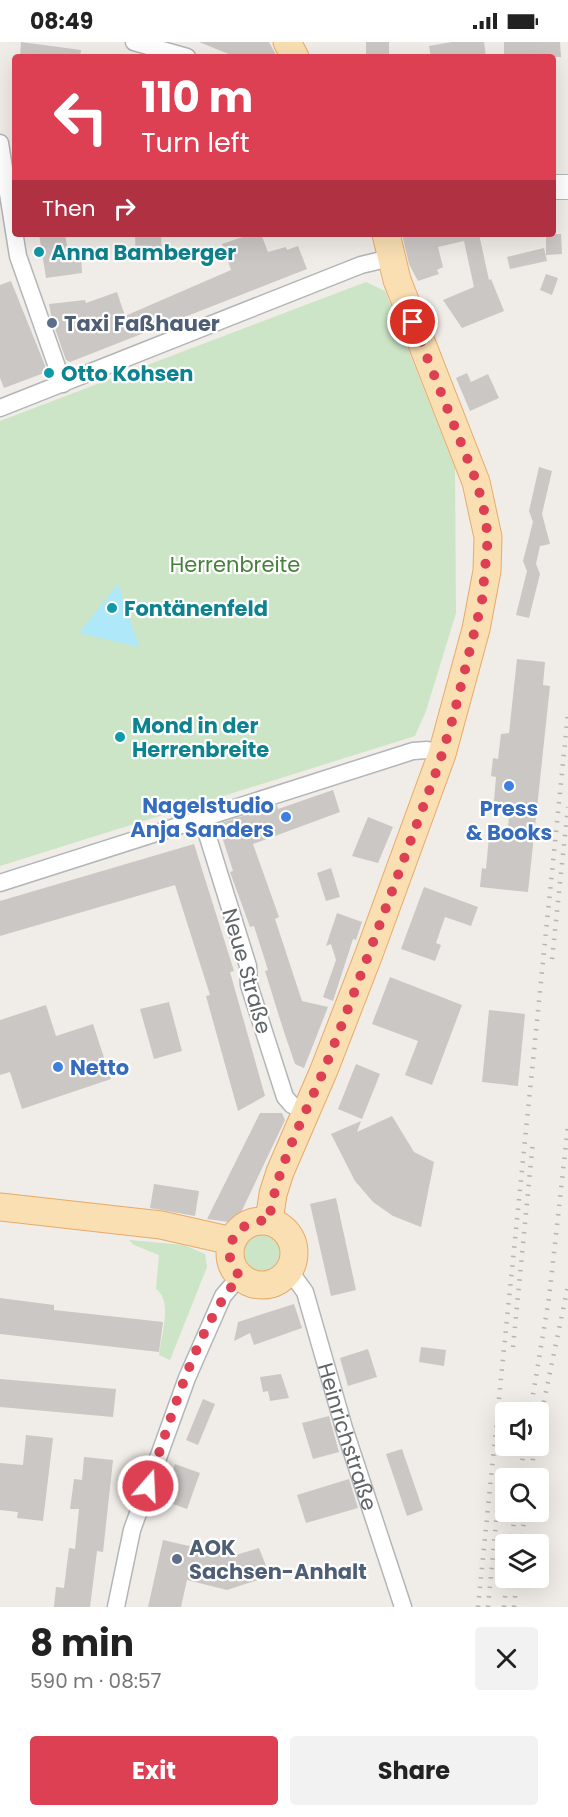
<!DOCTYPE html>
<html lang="en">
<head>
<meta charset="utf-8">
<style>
	:root { --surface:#fff; --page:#f2f2f2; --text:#222; --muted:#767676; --accent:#dd3f53 }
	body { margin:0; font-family:Poppins,sans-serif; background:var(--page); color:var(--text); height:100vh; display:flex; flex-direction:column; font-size:22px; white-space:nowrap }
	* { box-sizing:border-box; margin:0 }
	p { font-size:20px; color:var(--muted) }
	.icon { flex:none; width:33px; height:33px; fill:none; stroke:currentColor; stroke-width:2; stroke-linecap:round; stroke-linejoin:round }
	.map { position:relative; height:1565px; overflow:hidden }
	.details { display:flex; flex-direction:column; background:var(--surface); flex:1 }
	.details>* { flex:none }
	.hud { position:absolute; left:12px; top:12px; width:544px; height:183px; border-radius:6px; box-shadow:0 6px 24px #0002; background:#dd3f53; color:#fff; overflow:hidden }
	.buttons { position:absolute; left:495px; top:1360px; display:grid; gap:12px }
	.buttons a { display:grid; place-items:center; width:54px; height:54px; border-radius:6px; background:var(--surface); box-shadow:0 6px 24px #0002; font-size:30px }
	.pin { position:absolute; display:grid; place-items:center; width:51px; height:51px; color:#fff; margin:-26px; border:3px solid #fff; border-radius:50%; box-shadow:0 2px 6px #0007 }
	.me { position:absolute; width:66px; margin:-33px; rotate:19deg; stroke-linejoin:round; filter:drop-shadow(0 0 4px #0008) }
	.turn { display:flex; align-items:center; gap:21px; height:126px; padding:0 30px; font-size:27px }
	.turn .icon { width:78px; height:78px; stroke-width:2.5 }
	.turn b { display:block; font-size:42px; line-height:51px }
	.then { display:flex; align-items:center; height:57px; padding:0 30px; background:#0003; gap:12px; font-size:22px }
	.round { display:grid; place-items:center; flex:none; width:63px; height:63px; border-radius:6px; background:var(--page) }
	.overview { display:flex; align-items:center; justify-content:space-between; height:102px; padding:0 30px }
	h1 { font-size:36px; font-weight:700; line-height:45px }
	.button { display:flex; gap:12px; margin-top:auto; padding:12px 30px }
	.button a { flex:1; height:69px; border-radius:6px; background:var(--accent); color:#fff; font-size:24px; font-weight:700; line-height:69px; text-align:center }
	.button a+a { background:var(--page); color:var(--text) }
	.status { display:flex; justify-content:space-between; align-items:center; height:42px; padding:0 30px; background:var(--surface); direction:ltr }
	.status svg { height:16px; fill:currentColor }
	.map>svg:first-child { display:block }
	.green { fill:#cce5c6 }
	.water { fill:#aee8f9 }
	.building { fill:#cbc7c4 }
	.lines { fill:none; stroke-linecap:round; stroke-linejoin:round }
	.minor-casing { stroke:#b2b6b8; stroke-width:19 }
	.secondary-casing { stroke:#b3b8ba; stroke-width:26 }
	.primary-casing { stroke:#e8aa68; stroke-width:29 }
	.minor { stroke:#fff; stroke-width:16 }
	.secondary { stroke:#fff; stroke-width:24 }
	.primary { stroke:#f9dfb2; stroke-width:27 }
	.rail { stroke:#b3b4b4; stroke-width:4.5; stroke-dasharray:1.5 8; stroke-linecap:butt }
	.route { stroke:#dd3f53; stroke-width:10; stroke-dasharray:0 18 }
	.culture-dot { fill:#0f9aa8; stroke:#fff; stroke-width:2 }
	.service-dot { fill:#5c6f8a; stroke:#fff; stroke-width:2 }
	.shop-dot { fill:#3f7fe0; stroke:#fff; stroke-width:2 }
	.labels { text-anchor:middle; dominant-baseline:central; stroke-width:4.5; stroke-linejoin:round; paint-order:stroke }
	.culture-label { font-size:21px; font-weight:bold; fill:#0d838f; stroke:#fff; text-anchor:start }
	.service-label { font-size:21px; font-weight:bold; fill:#4e5e75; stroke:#fff; text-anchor:start }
	.park-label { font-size:21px; fill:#46813b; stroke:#fff }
	.shop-label { font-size:21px; font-weight:bold; fill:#366cbe; stroke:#fff; text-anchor:end }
	.street-label { font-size:21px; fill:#5f6466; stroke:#fff }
</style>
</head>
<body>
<div class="status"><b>08:49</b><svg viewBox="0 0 49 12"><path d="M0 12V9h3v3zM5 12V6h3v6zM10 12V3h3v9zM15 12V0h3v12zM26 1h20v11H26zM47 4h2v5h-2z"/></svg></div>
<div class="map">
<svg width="568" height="1565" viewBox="0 0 568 1565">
	<rect width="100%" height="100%" fill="#f0ece7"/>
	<g class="green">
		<polygon points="366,240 385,249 455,426 456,571 426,669 415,694 0,824 0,379"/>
		<circle cx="262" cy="1210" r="21"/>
		<path d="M129,1198L184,1203L205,1212L207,1225L170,1318L159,1313C161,1295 173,1258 156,1247L159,1213L134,1203Z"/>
	</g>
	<polygon class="water" points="118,542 139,605 79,591"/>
	<g class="building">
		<polygon points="21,0 81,8 80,15 20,15"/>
		<polygon points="199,0 269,0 277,15 236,15"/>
		<rect x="366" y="0" width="23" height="15"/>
		<polygon points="452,0 484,0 486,15 431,15 429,4"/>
		<polygon points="504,0 560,0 561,15 504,15"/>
		<polygon points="39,192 65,192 69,216 81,214 82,231 46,236"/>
		<polygon points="135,192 161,192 162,218 136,219"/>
		<polygon points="251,192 261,192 268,210 286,205 287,208 298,204 307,227 70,320 66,318 52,278 49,262 85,258 86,261 117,250 125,274 231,228 222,202"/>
		<polygon points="402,192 479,192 489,238 491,237 504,269 462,286 443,258 474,245 464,199 438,205 443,225 437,228 439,232 418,239 409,222"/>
		<polygon points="546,192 561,192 562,212 546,213"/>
		<polygon points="544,206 547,219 510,227 507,215"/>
		<polygon points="546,232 558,236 552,253 540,248"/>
		<polygon points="11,239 46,326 44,331 4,346 0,336 0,243"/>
		<polygon points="467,331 471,340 488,332 499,356 470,369 456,336"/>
		<polygon points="539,425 552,429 542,472 550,502 540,504 536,522 540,532 529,576 516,573 527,529 523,519 533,480 529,469"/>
		<polygon points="517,617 545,620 543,643 550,644 528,850 480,845 482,826 486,827 489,794 507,796 510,763 494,759 496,735 491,734 493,716 498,717 501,692 509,691"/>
		<polygon points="333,748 340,770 253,802 279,875 275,877 302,959 328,965 304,1026 295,1022 284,990 265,929 268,928 254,884 250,885 230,830 233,829 218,782 277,763 278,767"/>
		<polygon points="368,775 393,785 378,821 352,814"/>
		<polygon points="194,802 234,929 230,930 265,1054 238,1069 206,954 210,953 175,843 0,894 0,859"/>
		<polygon points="331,826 340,855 326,859 317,831"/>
		<polygon points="424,845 478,865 471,884 445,875 436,901 441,903 435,919 401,907"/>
		<polygon points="337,871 362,880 356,898 353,897 333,959 323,955 336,918 331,902 326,904"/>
		<polygon points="390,935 462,963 432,1043 405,1033 418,999 372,982"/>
		<polygon points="169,960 182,1009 154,1017 140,967"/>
		<polygon points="46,963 56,994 93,982 111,1037 22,1067 10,1030 0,1033 0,978"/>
		<polygon points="489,968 525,972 518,1044 482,1040"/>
		<polygon points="356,1022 380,1032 362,1077 338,1067"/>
		<polygon points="260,1071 282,1071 285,1078 236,1181 207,1177"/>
		<polygon points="392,1074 414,1110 434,1120 421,1185 393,1174 373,1160 355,1139 331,1092 361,1079 357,1090"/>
		<polygon points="154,1142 199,1149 195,1174 150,1166"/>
		<polygon points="336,1156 356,1248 331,1254 310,1162"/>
		<polygon points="0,1256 54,1263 54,1268 163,1280 159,1310 0,1292"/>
		<polygon points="294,1262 302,1286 254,1303 250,1291 234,1299 238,1280"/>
		<polygon points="421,1305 446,1308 444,1324 419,1320"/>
		<polygon points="368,1307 377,1335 348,1344 340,1316"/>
		<polygon points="281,1332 289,1356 270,1359 268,1349 263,1350 260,1335"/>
		<polygon points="0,1337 116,1347 113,1375 0,1365"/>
		<polygon points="203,1357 215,1362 198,1403 186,1398"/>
		<polygon points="329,1374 339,1410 313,1417 302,1381"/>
		<polygon points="26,1393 53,1396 43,1479 17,1476 18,1470 0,1468 0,1421 23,1423"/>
		<polygon points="402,1407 423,1468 407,1474 386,1412"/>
		<polygon points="84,1415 113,1418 103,1510 97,1509 90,1565 54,1565 56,1545 64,1546 69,1506 75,1507 79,1467 70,1467 74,1437 82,1438"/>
		<polygon points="175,1422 200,1431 187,1467 162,1458"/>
		<polygon points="349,1437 358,1466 306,1481 297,1453"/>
		<polygon points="163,1498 232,1514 259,1506 270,1534 227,1548 187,1538 181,1565 148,1565"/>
	</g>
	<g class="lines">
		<g class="minor-casing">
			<g id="minor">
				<polyline points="134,0 187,15"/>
				<polyline points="0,101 18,214 63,342"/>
				<polyline points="0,366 361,223 390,216"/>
				<polyline points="202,776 248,924 249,943 285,1055 292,1063 307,1070"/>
				<polyline points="0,841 413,709 427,708 442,712"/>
				<path id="s1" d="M289,1228L305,1250L344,1386L403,1565"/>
				<polyline points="116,1565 132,1488 187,1336 223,1254 240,1234"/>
			</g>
		</g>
		<g class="secondary-casing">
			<polyline id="secondary" points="554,145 568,145"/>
		</g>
		<g class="primary-casing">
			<g id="primary">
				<polyline points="287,0 295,15"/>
				<polyline points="0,1165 161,1183 232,1199"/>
				<circle cx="262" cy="1211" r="32"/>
				<polyline points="269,1179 273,1152 280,1130 324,1028 369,912 442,712 476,587 487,529 488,495 476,440 397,238 386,192"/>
			</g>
		</g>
		<use href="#minor" class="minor"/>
		<use href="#secondary" class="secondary"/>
		<use href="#primary" class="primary"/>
		<g class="rail">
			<polyline points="552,917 568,765"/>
			<polyline points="513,1305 533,1099"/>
			<polyline points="530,1371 549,1256 568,1084"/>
			<polyline points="538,1388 568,1244"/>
			<polyline points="520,1437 524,1404"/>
			<polyline points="530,1437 535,1404"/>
			<polyline points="511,1503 515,1470"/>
			<polyline points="521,1503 525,1470"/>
			<polyline points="478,1565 568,671"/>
			<polyline points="488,1565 500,1437"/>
			<polyline points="504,1565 507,1536"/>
			<polyline points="514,1565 517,1536"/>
		</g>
	</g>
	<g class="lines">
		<path class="route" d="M148,1444C171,1378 195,1287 240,1234C216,1210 237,1175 269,1179C277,1120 309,1067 330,1013C368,916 403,819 439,722L453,676L482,559L488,495L483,462L475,436L413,280"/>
	</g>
	<g class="culture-dot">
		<circle cx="39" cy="210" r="6"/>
		<circle cx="49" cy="331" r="6"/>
		<circle cx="112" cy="566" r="6"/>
		<circle cx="120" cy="695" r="6"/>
	</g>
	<g class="service-dot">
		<circle cx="52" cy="281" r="6"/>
		<circle cx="177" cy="1517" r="6"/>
	</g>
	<g class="shop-dot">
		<circle cx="509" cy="744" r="6"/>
		<circle cx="286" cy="775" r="6"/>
		<circle cx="58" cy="1025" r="6"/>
	</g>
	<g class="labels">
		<g class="culture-label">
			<text x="51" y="210">Anna Bamberger</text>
			<text x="61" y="331">Otto Kohsen</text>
			<text x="124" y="566">Fontänenfeld</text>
			<text x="132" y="683">Mond in der<tspan x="132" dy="24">Herrenbreite</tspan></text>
		</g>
		<g class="service-label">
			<text x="64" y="281">Taxi Faßhauer</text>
			<text x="189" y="1505">AOK<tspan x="189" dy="24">Sachsen-Anhalt</tspan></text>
		</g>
		<g class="park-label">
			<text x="235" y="522">Herrenbreite</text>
		</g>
		<g class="shop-label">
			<text x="274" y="763">Nagelstudio<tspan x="274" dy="24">Anja Sanders</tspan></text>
			<text x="509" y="766" text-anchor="middle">Press<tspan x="509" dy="24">&amp; Books</tspan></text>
			<text x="70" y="1025" text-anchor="start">Netto</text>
		</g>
		<g class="street-label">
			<text transform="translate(247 929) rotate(74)">Neue Straße</text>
			<text stroke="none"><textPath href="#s1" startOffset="178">Heinrichstraße</textPath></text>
		</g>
	</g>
</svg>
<div class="buttons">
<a><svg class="icon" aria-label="sound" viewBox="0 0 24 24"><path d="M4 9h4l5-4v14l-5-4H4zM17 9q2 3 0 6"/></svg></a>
<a><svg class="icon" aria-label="search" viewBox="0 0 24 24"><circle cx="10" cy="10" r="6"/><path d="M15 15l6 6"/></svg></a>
<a><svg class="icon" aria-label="layers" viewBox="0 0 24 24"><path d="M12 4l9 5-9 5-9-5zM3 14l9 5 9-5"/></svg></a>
</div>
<div class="pin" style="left:413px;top:280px;background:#d93025"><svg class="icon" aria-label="arrive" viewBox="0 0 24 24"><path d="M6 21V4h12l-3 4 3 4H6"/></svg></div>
<svg class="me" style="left:148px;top:1444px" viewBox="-20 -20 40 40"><circle r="17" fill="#dd3f53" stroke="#fff" stroke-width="3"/><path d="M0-11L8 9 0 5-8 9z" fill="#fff"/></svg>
<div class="hud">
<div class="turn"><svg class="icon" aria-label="left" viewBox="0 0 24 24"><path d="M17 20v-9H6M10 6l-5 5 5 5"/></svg><div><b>110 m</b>Turn left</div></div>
<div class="then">Then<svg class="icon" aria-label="right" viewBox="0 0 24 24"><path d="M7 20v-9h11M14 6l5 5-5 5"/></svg></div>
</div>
</div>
<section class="details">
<div class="overview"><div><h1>8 min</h1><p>590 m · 08:57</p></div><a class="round"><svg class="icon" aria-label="close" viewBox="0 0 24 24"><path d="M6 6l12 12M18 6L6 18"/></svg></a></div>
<div class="button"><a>Exit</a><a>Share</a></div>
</section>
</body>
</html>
